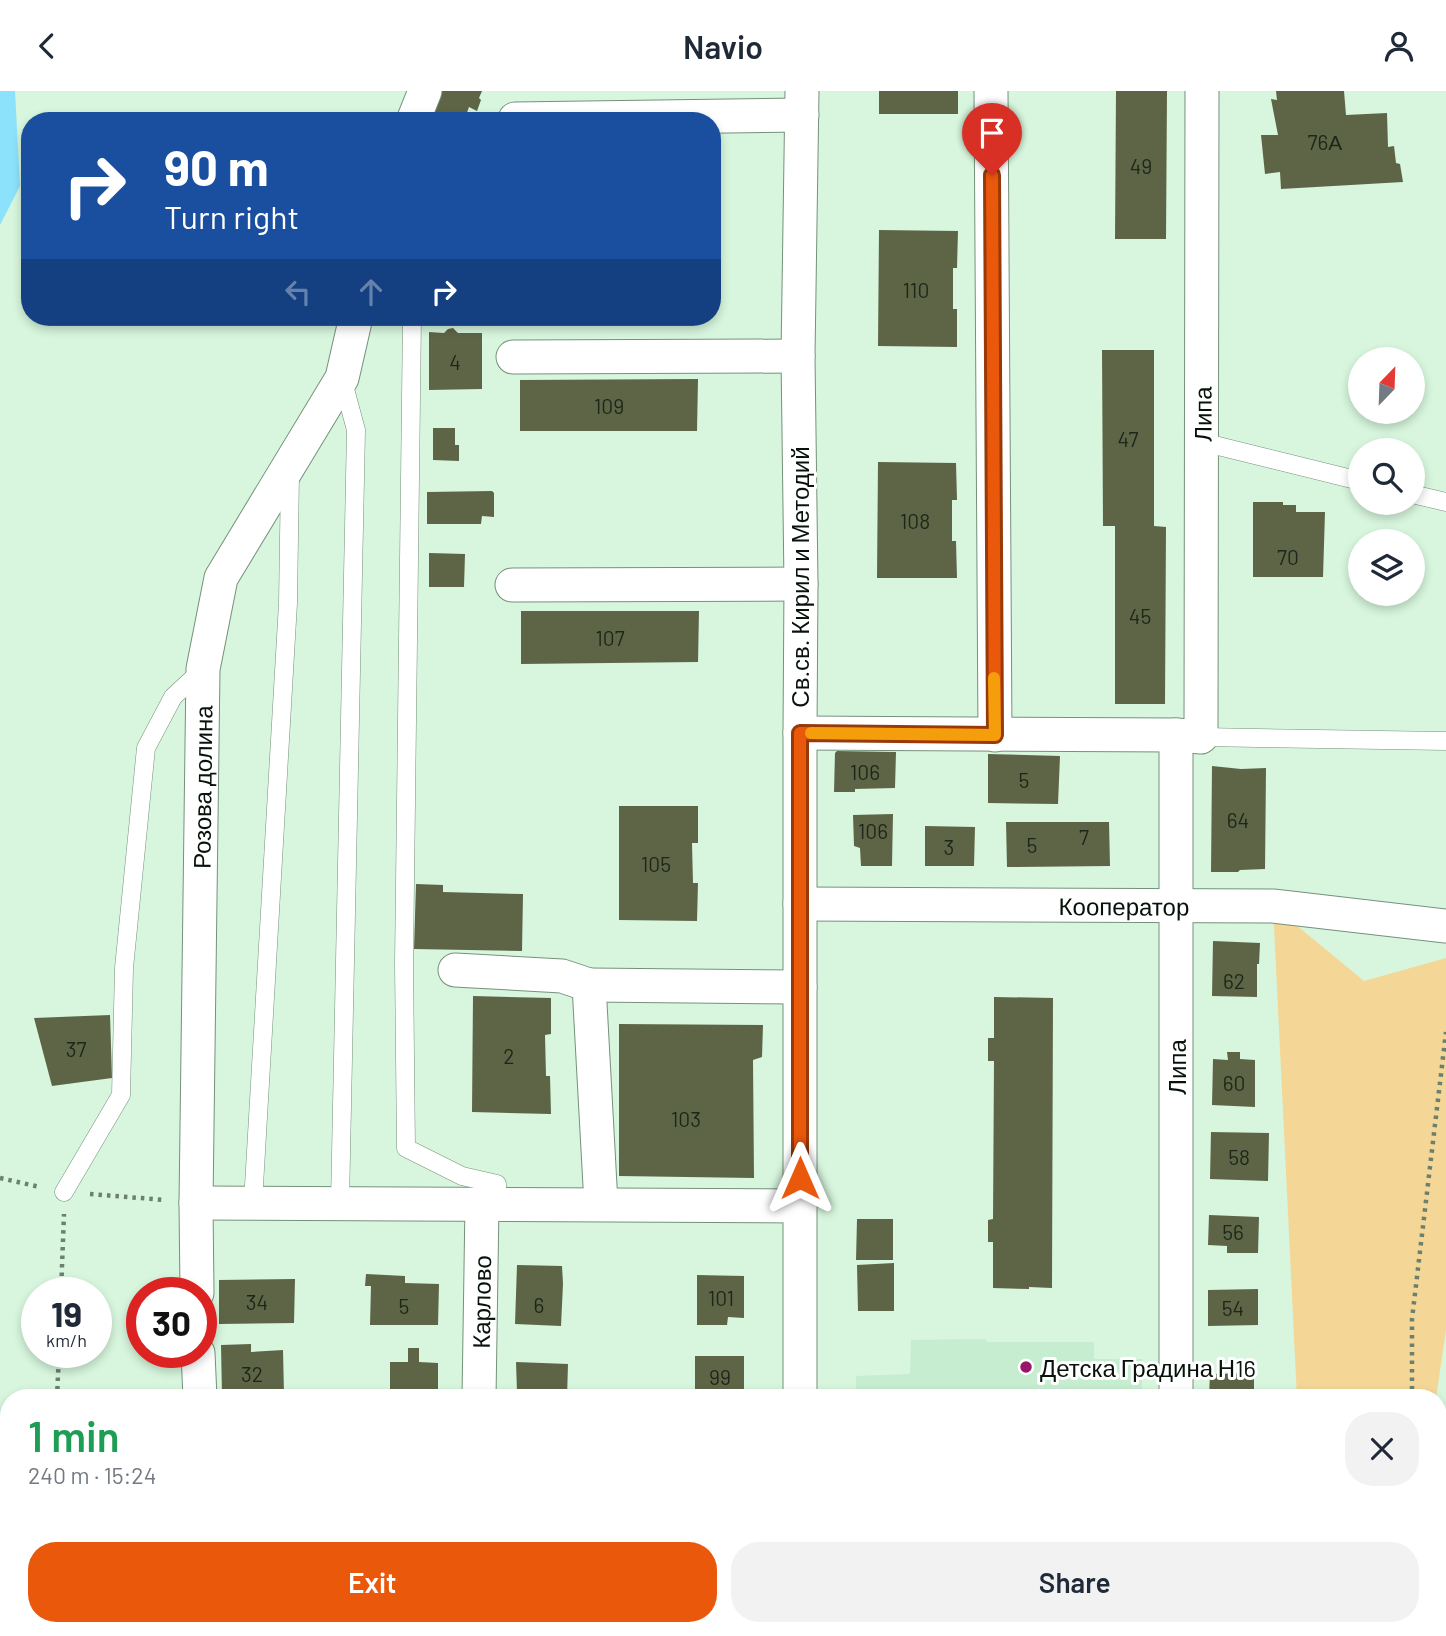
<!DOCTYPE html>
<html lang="en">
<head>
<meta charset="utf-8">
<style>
	:root { --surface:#fff; --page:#f2f2f3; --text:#1f2937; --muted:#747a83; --accent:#ea580c }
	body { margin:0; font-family:Barlow,sans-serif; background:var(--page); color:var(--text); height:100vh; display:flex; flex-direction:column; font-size:26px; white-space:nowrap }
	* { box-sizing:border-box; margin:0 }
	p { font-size:23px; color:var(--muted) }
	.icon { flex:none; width:38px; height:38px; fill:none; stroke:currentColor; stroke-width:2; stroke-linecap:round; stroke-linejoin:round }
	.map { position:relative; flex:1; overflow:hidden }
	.details { position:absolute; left:0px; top:1298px; width:1447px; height:247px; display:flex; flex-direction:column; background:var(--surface); border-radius:28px 28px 0 0; box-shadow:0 4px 10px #0003 }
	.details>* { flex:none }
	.top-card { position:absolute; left:21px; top:21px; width:700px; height:214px; border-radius:28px; box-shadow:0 4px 10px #0003; background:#1a4fa0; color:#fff; overflow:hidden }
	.needle { width:46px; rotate:23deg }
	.controls { position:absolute; left:1348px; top:256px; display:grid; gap:14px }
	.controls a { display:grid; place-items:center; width:77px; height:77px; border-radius:50%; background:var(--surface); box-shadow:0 4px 10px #0003; font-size:35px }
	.speed { position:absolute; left:21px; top:1186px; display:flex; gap:14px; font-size:35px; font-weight:700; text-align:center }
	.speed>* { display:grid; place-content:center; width:91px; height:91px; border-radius:50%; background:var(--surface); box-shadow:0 4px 10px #0003; line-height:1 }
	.speed small { font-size:18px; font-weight:400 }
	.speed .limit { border:10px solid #d22; background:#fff; color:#111 }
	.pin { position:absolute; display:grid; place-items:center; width:60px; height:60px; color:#fff; margin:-72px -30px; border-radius:50% 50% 50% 0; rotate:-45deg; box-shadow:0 0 7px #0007 }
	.pin .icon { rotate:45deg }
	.me { position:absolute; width:77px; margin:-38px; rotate:0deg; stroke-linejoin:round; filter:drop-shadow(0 0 5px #0008) }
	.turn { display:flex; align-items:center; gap:24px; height:147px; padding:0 28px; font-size:32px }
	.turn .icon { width:91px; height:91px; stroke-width:2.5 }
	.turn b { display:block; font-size:49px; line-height:60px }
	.lanes { display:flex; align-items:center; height:66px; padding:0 28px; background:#0003; justify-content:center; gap:35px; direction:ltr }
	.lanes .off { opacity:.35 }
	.round { display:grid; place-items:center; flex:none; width:74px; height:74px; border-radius:28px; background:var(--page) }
	.summary { display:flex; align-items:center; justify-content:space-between; height:119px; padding:0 28px }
	h1 { font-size:42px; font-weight:600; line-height:52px; color:#1e9e55 }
	.button { display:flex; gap:14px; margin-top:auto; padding:14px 28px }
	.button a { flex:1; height:80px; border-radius:28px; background:var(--accent); color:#fff; font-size:28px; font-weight:600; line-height:80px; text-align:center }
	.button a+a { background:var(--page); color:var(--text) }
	header { display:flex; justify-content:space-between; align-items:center; height:91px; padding:0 28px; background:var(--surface); font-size:32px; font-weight:600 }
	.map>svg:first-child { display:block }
	.built { fill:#c7edd0 }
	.green { fill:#f4d796 }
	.water { fill:#8ce2fa }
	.building { fill:#5e6547 }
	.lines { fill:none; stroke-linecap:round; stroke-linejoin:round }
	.lane-casing { stroke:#75917b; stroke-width:19 }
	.street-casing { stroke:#75917b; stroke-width:35 }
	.path { stroke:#6b806f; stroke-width:4.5; stroke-dasharray:3.5 5; stroke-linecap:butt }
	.lane { stroke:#fff; stroke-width:18 }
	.street { stroke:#fff; stroke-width:33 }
	.route-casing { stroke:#983908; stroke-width:18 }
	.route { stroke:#ea580c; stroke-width:12 }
	.slow { stroke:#f59e0b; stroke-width:12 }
	.poi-dot { fill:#99156a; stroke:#fff; stroke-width:2.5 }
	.labels { text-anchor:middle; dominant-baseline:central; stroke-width:6; stroke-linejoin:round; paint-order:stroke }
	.number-label { font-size:21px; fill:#1d2719 }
	.street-label { font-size:24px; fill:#07120a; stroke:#fff }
	.poi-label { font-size:24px; fill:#07120a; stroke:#fff; text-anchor:start }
</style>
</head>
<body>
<header><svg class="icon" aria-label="back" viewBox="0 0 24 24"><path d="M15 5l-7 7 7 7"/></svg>Navio<svg class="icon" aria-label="person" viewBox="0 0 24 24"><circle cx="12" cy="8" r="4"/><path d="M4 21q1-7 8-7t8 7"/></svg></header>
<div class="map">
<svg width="1446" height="1545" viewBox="0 0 1446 1545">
	<rect width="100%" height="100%" fill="#d7f6dd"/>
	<polygon class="built" points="985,1248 987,1251 1094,1251 1094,1268 1142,1268 1142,1307 856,1307 856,1285 910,1283 911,1249"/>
	<g class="green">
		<polygon points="1273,815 1364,890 1446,867 1446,1239 1436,1307 1297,1307"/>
		<polygon points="1439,1357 1446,1359 1446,1545 1310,1545 1310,1537 1438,1536"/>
	</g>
	<polygon class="water" points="0,0 15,0 20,95 0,134"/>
	<g class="building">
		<polygon points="432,0 482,0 479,7 481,9 477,20 469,16 464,30 443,30 424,22"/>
		<rect x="879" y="0" width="79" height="23"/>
		<polygon points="1116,0 1167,0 1166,148 1115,148"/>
		<polygon points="1276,0 1344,0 1346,24 1387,22 1388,56 1394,55 1396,72 1400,73 1403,91 1281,98 1280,81 1265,83 1261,44 1278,44 1271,8 1277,9"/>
		<polygon points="879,139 958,140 957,177 953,177 953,218 957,218 957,256 878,255"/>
		<polygon points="453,237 458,242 482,242 482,298 429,299 429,241 444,242 448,238"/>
		<polygon points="1102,259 1154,259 1154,435 1166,436 1165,613 1115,613 1115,435 1103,435"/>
		<polygon points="698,288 697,340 520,340 520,289"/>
		<polygon points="433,337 455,337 455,354 459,354 459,370 433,369"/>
		<polygon points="878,371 956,372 957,409 952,409 952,450 956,450 957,487 877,487"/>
		<polygon points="492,400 494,402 494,426 482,425 481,433 427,433 427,401"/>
		<polygon points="1253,411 1283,411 1283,414 1296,414 1296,421 1325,421 1323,486 1253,486"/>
		<polygon points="429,462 465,463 464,496 429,496"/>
		<polygon points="521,520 699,520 698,571 521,573"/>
		<polygon points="837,660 896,661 895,697 855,698 855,701 834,701 835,662"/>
		<polygon points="988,663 1060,665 1058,713 988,712"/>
		<polygon points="1212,675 1241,678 1266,677 1265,778 1240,779 1238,781 1211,781"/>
		<polygon points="619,715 698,715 698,752 692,752 693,792 698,792 697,830 619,829"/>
		<polygon points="893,723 892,775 861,775 860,757 854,755 853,724"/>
		<polygon points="1006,731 1109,731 1110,775 1007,776"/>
		<polygon points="925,735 975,736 974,775 925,775"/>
		<polygon points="416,793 443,794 443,801 523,803 522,860 414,858"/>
		<polygon points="1213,850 1260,852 1259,873 1257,873 1257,906 1212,905"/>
		<polygon points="473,905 551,907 551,943 545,944 546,985 550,985 551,1023 472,1021"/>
		<polygon points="994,906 1053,907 1052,1197 1029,1196 1029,1198 993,1197 993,1151 988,1151 988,1129 993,1128 994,970 988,970 988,947 994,947"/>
		<polygon points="110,924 112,987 52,995 34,927"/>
		<polygon points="619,933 763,934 762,966 753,969 754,1087 619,1085"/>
		<polygon points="1227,961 1240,961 1240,968 1255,969 1255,1016 1212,1014 1213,968 1228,969"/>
		<polygon points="1211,1041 1269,1042 1268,1090 1210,1088"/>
		<polygon points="1209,1124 1259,1126 1258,1162 1227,1162 1227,1155 1208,1154"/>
		<polygon points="857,1128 893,1128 893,1169 856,1169"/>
		<polygon points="894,1172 894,1220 858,1220 857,1174"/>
		<polygon points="517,1174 562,1175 563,1193 561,1235 515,1233"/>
		<polygon points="366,1183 405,1185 405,1192 439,1193 438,1234 370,1234 371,1195 365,1195"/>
		<polygon points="697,1184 744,1185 744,1227 728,1226 727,1234 697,1234"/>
		<polygon points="295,1188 294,1232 219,1233 219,1189"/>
		<polygon points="1258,1198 1258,1234 1208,1235 1208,1199"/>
		<polygon points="251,1253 251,1261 283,1259 284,1303 222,1305 221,1254"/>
		<polygon points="408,1257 419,1257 419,1271 438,1272 438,1307 390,1307 390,1271 408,1271"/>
		<rect x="695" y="1265" width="49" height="40"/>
		<polygon points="516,1271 568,1273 567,1307 536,1307 535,1300 517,1301"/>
		<polygon points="1254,1282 1254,1307 1209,1306 1210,1283"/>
		<polygon points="247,1536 297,1536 297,1545 248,1545"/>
		<rect x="326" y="1536" width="40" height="9"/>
		<rect x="480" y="1536" width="49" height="9"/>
		<polygon points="1214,1536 1286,1536 1287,1545 1215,1545"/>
		<rect x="396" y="1537" width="54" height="8"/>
		<polygon points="562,1538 606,1539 606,1545 562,1545"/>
	</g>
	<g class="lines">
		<g class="lane-casing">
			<g id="lane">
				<polyline points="412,226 404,873 406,1057 462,1085 497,1093 497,1113"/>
				<polyline points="1202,351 1360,390"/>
				<polyline points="1412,403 1446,411"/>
				<polyline points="1201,646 1446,650"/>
				<polyline points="64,1101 121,1004 124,877 146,657 173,606 203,578"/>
				<polyline points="253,1112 288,512 290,383"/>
				<polyline points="340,1112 356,339 342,287"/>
			</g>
		</g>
		<g class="street-casing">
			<g id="street">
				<polyline points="991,0 995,644"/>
				<polyline points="515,28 802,24"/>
				<polyline points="413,30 425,0"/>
				<polyline points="513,266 798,265"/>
				<polyline points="512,494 801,493"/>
				<path id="s1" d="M800,642L1176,644L1201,646L1202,0"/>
				<path id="s2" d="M800,813L1273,815L1446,835"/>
				<polyline points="455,879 562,885 589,894 601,1113"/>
				<polyline points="589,894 800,896"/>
				<polyline points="196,1112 800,1115"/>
				<path id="s3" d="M197,1202L196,1112L203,578L221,487L342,287L356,226"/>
				<polyline points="198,1262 200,1307"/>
				<path id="s4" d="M479,1307L482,1113"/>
				<polyline points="800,1307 800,642 801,493 798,265 802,0"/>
				<polyline points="1176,1307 1176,644"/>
				<polyline points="206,1536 207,1545"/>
				<polyline points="1177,1536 1177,1545"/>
				<polyline points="798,1545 798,1536"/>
				<polyline points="941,1545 941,1536"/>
			</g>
		</g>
		<g class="path">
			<polyline points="0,1087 40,1096"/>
			<polyline points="90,1103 165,1109"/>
			<polyline points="61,1202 64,1123"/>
			<polyline points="57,1307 59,1262"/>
			<polyline points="1412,1307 1412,1228 1446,941"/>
			<polyline points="1438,1417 1446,1417"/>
			<polyline points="1438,1499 1446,1529"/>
			<polyline points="19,1545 21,1536"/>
		</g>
		<use href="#lane" class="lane"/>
		<use href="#street" class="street"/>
	</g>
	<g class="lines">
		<g class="route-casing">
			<polyline id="route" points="800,1087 800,642 995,644 992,84"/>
		</g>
		<use href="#route" class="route"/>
		<polyline class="slow" points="811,642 995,644 994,587"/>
	</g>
	<circle class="poi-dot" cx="1026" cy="1276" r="7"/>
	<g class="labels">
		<g class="number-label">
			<text x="1325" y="50">76А</text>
			<text x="1141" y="74">49</text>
			<text x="916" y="198">110</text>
			<text x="455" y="270">4</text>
			<text x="609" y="314">109</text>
			<text x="1128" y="347">47</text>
			<text x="915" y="429">108</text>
			<text x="1288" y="465">70</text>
			<text x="1140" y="524">45</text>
			<text x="610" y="546">107</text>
			<text x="865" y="680">106</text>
			<text x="1024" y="688">5</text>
			<text x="1238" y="728">64</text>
			<text x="873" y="739">106</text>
			<text x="1084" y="745">7</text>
			<text x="1032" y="753">5</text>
			<text x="949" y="755">3</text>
			<text x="656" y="772">105</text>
			<text x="1234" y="889">62</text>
			<text x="76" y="957">37</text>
			<text x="509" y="964">2</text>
			<text x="1234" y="991">60</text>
			<text x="686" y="1027">103</text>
			<text x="1239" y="1065">58</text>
			<text x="1233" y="1140">56</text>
			<text x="721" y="1206">101</text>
			<text x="257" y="1210">34</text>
			<text x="539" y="1213">6</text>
			<text x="404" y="1214">5</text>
			<text x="1233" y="1216">54</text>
			<text x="252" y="1282">32</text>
			<text x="720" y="1285">99</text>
		</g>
		<g class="street-label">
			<text stroke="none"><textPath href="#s1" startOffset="724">Липа</textPath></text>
			<text transform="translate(799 486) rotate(-90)">Св.св. Кирил и Методий</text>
			<text stroke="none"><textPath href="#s3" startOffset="506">Розова долина</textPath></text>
			<text stroke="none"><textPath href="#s2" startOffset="324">Кооператор</textPath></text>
			<text transform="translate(1176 976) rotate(-90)">Липа</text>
			<text stroke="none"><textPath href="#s4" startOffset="96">Карлово</textPath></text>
		</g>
		<g class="poi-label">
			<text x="1040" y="1276">Детска Градина Н16</text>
		</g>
	</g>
</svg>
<div class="controls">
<a><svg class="needle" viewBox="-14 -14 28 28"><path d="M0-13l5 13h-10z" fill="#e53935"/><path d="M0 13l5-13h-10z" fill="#747a83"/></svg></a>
<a><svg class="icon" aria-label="search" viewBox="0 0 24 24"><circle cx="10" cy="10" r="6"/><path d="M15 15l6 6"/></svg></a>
<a><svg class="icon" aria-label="layers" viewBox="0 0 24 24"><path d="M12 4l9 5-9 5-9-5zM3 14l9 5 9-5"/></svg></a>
</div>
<div class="speed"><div>19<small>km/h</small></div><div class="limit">30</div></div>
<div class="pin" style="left:992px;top:84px;background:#d93025"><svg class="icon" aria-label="arrive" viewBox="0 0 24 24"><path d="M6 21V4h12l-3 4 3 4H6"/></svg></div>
<svg class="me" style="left:800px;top:1087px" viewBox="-20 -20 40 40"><path d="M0-17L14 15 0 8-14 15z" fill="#ea580c" stroke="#fff" stroke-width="4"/></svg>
<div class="top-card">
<div class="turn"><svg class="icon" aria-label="right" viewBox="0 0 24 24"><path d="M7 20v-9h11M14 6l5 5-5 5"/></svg><div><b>90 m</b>Turn right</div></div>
<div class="lanes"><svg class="icon off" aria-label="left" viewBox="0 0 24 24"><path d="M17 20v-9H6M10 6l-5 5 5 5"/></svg><svg class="icon off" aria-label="ahead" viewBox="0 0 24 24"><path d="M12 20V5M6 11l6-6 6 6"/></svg><svg class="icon" aria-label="right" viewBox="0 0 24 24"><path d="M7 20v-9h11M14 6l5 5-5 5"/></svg></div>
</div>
<section class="details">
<div class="summary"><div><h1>1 min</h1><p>240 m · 15:24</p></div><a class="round"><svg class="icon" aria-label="close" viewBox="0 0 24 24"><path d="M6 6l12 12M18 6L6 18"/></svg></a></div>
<div class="button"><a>Exit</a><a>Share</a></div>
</section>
</div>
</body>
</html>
